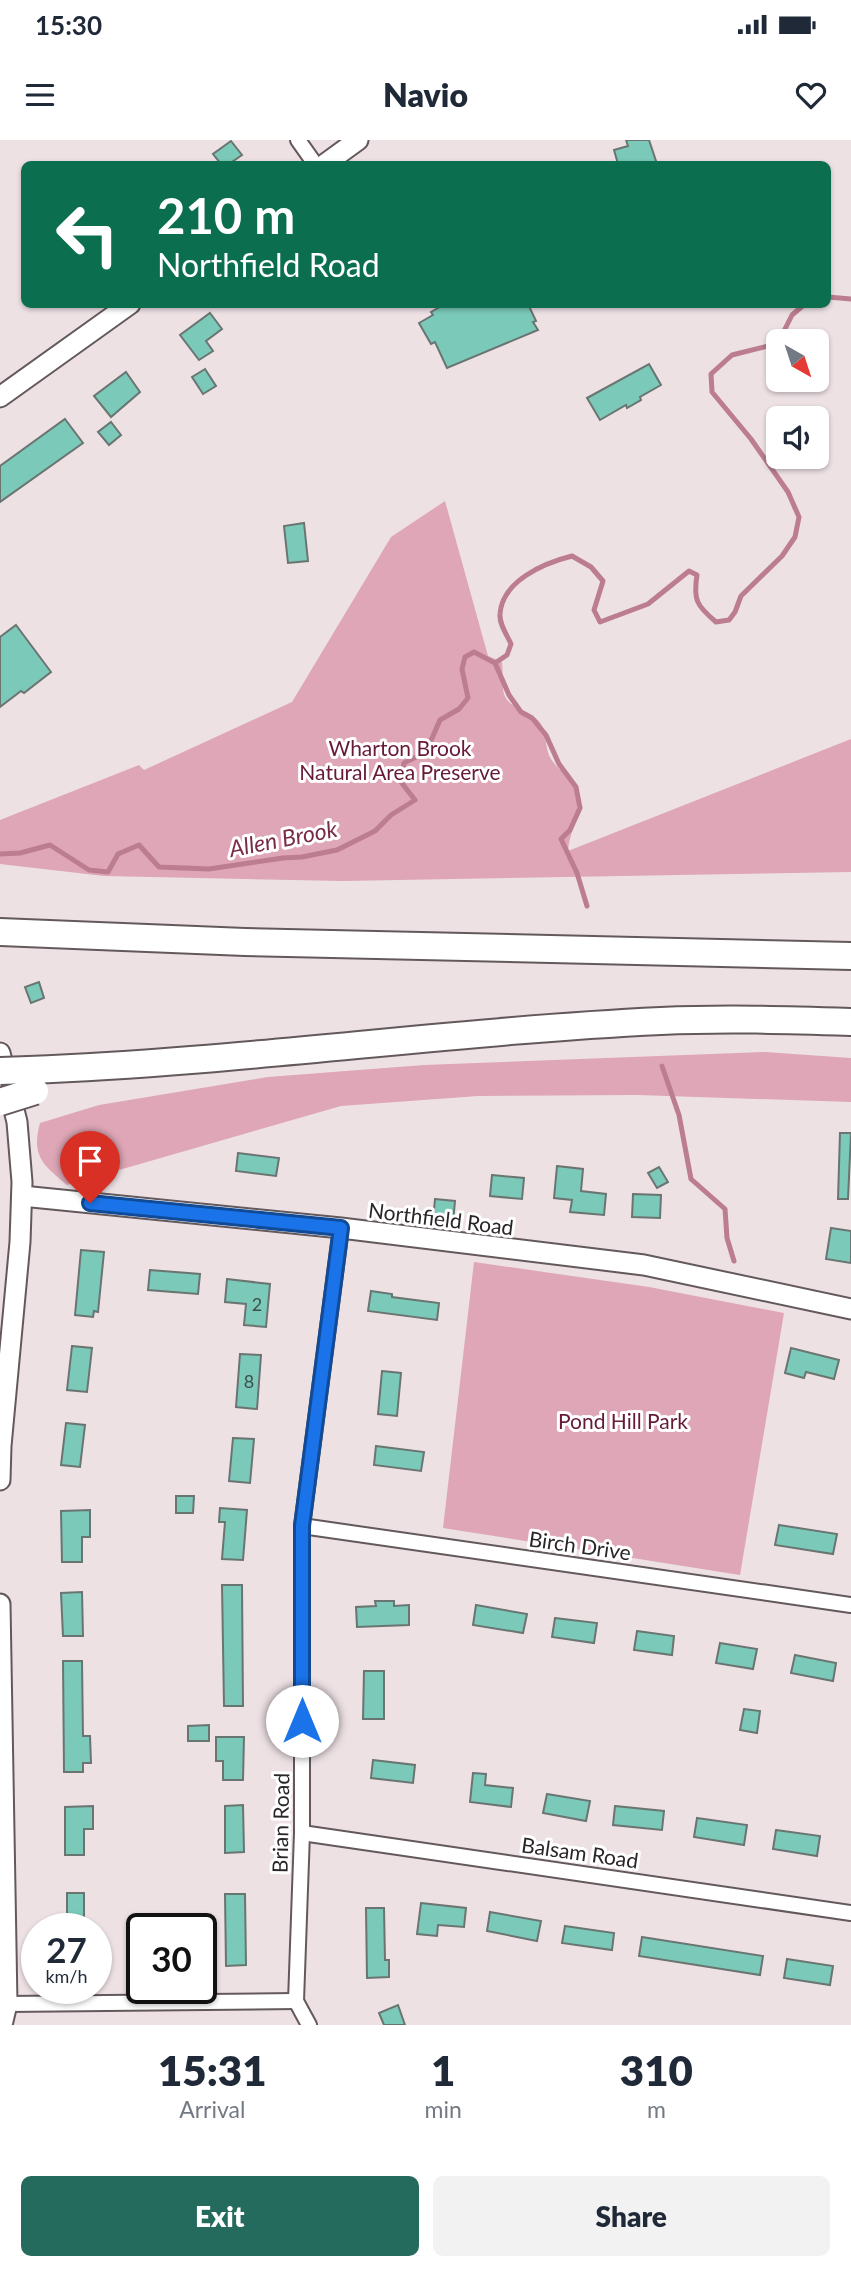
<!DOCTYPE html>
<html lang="en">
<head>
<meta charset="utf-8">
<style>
	:root { --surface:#fff; --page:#f2f2f3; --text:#1f2937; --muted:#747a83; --accent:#246a5d }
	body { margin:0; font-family:Lato,sans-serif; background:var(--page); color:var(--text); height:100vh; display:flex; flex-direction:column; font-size:26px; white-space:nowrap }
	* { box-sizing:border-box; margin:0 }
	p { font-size:23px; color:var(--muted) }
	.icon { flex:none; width:38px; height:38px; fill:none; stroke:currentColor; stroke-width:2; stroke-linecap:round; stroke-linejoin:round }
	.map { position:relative; height:1885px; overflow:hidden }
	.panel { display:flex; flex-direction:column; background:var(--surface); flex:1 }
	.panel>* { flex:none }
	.guide { position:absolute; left:21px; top:21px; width:810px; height:147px; border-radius:10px; box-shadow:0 2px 5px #0004; background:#0b6e4f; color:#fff; overflow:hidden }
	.needle { width:46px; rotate:141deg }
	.buttons { position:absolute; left:766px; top:189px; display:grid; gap:14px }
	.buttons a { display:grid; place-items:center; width:63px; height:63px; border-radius:10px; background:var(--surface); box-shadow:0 2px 5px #0004; font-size:35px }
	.speed { position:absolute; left:21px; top:1773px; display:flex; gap:14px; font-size:35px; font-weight:700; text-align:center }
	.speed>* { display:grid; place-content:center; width:91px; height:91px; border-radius:50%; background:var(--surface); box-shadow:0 2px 5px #0004; line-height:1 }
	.speed small { font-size:18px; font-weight:400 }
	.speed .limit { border:4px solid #111; border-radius:10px; background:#fff; color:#111 }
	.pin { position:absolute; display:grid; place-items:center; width:60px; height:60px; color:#fff; margin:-72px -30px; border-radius:50% 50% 50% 0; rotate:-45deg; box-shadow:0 0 7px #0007 }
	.pin .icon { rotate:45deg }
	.me { position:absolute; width:77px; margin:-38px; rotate:0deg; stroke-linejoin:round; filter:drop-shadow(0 0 5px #0008) }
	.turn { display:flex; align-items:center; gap:24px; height:147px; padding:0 21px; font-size:32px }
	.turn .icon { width:91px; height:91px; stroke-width:2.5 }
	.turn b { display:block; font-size:49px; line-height:60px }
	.eta { display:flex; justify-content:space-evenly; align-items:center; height:119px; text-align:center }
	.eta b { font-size:42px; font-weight:800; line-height:49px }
	.action { display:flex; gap:14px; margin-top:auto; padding:14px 21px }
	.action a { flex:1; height:80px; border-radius:10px; background:var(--accent); color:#fff; font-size:28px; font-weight:800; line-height:80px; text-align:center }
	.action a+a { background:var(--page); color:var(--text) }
	.status { display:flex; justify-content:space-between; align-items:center; height:49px; padding:0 35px; background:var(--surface); direction:ltr }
	.status svg { height:19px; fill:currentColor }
	header { display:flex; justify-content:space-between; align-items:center; height:91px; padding:0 21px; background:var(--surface); font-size:32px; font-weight:800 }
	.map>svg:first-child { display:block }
	.green { fill:#dea6b6 }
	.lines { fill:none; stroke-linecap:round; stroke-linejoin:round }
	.stream { stroke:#bb7d8f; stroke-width:5 }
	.building { fill:#7bc9b9; stroke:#6a7572; stroke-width:2 }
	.street-casing { stroke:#63595c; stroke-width:18 }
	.secondary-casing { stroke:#63595c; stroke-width:23 }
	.highway-casing { stroke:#63595c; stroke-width:30 }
	.street { stroke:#fff; stroke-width:14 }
	.secondary { stroke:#fff; stroke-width:19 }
	.highway { stroke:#fff; stroke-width:26 }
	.highway-bridge-casing { stroke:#63595c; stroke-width:30; stroke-linecap:butt }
	.highway-bridge { stroke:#fff; stroke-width:26 }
	.route-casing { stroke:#114b97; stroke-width:18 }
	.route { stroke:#1a73e8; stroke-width:12 }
	.labels { text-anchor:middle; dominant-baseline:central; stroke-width:6; stroke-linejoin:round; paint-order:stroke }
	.number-label { font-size:18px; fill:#3e4f4c }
	.park-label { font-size:21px; fill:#661a38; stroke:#fff }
	.street-label { font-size:21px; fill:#2a2627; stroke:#fff }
	.water-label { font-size:23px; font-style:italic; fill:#782b47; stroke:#fff }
</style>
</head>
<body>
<div class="status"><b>15:30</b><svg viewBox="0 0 49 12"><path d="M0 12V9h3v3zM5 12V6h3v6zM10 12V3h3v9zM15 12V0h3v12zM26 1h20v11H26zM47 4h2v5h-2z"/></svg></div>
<header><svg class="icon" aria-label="menu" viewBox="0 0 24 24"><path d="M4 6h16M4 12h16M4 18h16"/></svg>Navio<svg class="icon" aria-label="heart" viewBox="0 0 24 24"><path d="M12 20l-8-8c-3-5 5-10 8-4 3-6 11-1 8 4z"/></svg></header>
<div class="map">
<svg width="851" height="1885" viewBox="0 0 851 1885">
	<rect width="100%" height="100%" fill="#ede1e4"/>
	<g class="green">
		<path d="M445,361L488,516L502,522C503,529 502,548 504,554C508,567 523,569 533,576C549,586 543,606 551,619C563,637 572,632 577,659C580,678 569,693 568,711L851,599V732L343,741L104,736L0,724V680L139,625L144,630L292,562L391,397Z"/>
		<path d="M765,912L851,918V962L638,955L478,956L341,966L67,1045C43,1025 31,1016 40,983L99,965L268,937L424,925Z"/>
		<polygon points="474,1122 649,1147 784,1173 740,1435 443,1388"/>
	</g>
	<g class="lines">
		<g class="stream">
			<polyline points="828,157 851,159"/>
			<polyline points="495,523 509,555 521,572 532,578 546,595 559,624 576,647 580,668 570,690 561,699 577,733 587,766"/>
			<path d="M0,714L20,713L50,705L89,730L108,732L118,714L139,705L159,727L209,729L283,718L302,717L337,710L375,691L391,675L415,660L401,642L404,623L426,612L440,580L459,569L468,558L462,529L465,517L474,512L495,523L507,515L511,504C507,495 499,484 500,474C502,441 544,423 572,416L591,427L603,441L594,470L600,482L648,464L689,431L697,435C693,460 697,466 716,482L729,480L735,472L741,456L782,416L795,397L799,377L788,352L751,299L712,252L711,234L732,215L768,206L780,199L792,175L805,164"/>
			<polyline points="662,926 679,975 691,1039 725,1069 727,1098 734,1121"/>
		</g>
	</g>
	<g class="building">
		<polygon points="626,0 649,0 657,24 618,24 614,10 628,6"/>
		<polygon points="231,1 242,15 229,24 221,24 213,14"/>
		<polygon points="445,164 528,164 536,181 533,182 538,190 447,228 435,202 431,204 419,183 433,175 431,172"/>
		<polygon points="210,173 222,189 206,201 213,211 199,220 180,195"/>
		<polygon points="649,224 661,245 640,257 641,260 627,268 626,265 600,280 587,258"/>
		<polygon points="205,229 216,246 203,254 192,237"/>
		<polygon points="126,232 140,252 111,277 94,256"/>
		<polygon points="65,279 83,303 0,362 0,326"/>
		<polygon points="111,282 121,295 109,305 98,292"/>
		<polygon points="304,383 308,421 288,423 284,386"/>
		<polygon points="16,485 51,532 24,553 21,551 0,567 0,497"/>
		<polygon points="39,842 44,858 31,863 25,847"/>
		<polygon points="840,993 851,993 848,1059 838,1059"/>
		<polygon points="238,1013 279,1018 276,1036 236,1031"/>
		<polygon points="557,1026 583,1029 581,1051 606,1054 604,1075 570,1072 572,1060 554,1058"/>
		<polygon points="659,1027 668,1042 657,1048 648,1033"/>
		<polygon points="492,1035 524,1038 522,1059 490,1056"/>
		<polygon points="633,1054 661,1055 660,1078 632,1077"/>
		<polygon points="435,1059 455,1061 453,1083 433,1080"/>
		<polygon points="831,1088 851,1091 851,1123 826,1119"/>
		<polygon points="81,1110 104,1112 98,1172 94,1171 93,1177 75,1175"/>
		<polygon points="150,1130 200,1134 198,1154 148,1150"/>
		<polygon points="227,1139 270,1144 266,1187 244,1185 246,1164 225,1162"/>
		<polygon points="371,1151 392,1154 392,1157 439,1163 437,1180 368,1171"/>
		<polygon points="72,1206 92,1208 87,1252 67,1250"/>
		<polygon points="791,1208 839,1220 834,1239 806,1232 804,1238 785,1233"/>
		<polygon points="240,1214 261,1215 257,1269 236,1267"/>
		<polygon points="382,1231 401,1233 397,1276 378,1274"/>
		<polygon points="66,1283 85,1285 80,1327 61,1325"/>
		<polygon points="233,1298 254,1299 250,1343 229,1341"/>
		<polygon points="376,1306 424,1312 421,1331 374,1325"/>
		<polygon points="176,1356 194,1356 193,1373 176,1373"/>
		<polygon points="220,1368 247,1370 243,1420 222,1419 225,1382 219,1382"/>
		<polygon points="90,1370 90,1397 82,1397 82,1422 62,1422 61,1371"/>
		<polygon points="779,1385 837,1394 833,1414 775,1405"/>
		<polygon points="222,1445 242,1445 243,1566 224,1566"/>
		<polygon points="82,1452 83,1496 63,1496 61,1453"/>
		<polygon points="375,1461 394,1461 394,1466 409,1465 409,1485 357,1487 356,1467 376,1466"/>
		<polygon points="476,1465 527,1474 523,1493 473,1485"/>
		<polygon points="555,1478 597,1483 594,1503 552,1497"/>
		<polygon points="637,1491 674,1496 672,1515 634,1510"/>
		<polygon points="720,1503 757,1509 753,1529 716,1523"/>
		<polygon points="795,1515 836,1523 833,1541 791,1533"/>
		<polygon points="63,1521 82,1521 83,1596 90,1596 91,1623 83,1623 83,1632 64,1632"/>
		<polygon points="364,1531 384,1531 384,1579 363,1579"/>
		<polygon points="744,1569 760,1571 757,1593 740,1590"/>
		<polygon points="209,1585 209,1601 188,1601 188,1586"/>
		<polygon points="216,1597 244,1597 243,1640 223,1640 223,1621 216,1621"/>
		<polygon points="373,1620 415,1625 413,1643 371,1638"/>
		<polygon points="473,1633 486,1634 485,1645 513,1648 511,1667 470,1662"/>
		<polygon points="547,1654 590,1661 586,1681 543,1673"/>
		<polygon points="243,1665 244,1712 225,1713 225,1666"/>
		<polygon points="93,1666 93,1689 84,1689 84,1715 65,1715 65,1667"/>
		<polygon points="615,1666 664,1671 662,1690 613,1685"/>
		<polygon points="697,1678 747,1685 744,1705 694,1697"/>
		<polygon points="776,1690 820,1696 817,1716 773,1709"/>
		<rect x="67" y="1753" width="17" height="35"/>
		<polygon points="225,1754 245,1754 246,1825 226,1826"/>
		<polygon points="421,1763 466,1768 464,1787 438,1785 437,1796 417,1794"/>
		<polygon points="366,1768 384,1768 385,1820 389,1820 389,1837 367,1838"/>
		<polygon points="490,1772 541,1781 537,1801 487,1791"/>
		<polygon points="565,1786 614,1793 612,1810 562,1803"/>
		<polygon points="642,1797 763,1816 760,1835 639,1816"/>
		<polygon points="787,1819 833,1826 830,1845 784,1838"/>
		<polygon points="398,1865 405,1885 384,1885 379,1873"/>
	</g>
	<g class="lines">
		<g class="street-casing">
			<g id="street">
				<polyline points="298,0 315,24"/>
				<polyline points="302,1386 851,1465"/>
				<polyline points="302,1693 851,1773"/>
				<polyline points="7,1864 296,1861"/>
				<polyline points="309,1885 296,1861 302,1693 302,1386 341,1088"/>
			</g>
		</g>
		<g class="secondary-casing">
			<g id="secondary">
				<polyline points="325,24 358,0"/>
				<polyline points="0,257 130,164"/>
				<polyline points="0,913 17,982 22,1042 20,1102 1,1306 0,1340"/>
				<polyline points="22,1056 341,1088 644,1125 851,1169"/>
				<polyline points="0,1464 7,1864 2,1885"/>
			</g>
		</g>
		<g class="highway-casing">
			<g id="highway">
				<polyline points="0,792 245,802 851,816"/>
				<path d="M29,930C240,922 450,891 661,881C724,878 788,880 851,882"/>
			</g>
		</g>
		<use href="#street" class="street"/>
		<use href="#secondary" class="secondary"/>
		<use href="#highway" class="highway"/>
		<g class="highway-bridge-casing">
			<g id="highway-bridge">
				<polyline points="0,931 29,930"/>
				<polyline points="0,962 35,951"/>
			</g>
		</g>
		<use href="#highway-bridge" class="highway-bridge"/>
	</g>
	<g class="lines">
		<g class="route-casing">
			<polyline id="route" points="90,1063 341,1088 302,1386 302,1581"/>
		</g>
		<use href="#route" class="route"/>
	</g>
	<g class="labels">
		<g class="number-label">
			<text x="257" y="1164">2</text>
			<text x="249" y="1241">8</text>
		</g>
		<g class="park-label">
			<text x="400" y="607">Wharton Brook<tspan x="400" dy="24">Natural Area Preserve</tspan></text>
			<text x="623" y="1280">Pond Hill Park</text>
		</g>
		<g class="street-label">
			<text transform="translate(441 1078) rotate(7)">Northfield Road</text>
			<text transform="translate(580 1405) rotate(8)">Birch Drive</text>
			<text transform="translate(280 1683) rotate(-89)">Brian Road</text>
			<text transform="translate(580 1712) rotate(8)">Balsam Road</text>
		</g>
		<g class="water-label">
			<text transform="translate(283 698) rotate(-11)">Allen Brook</text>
		</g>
	</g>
</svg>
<div class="buttons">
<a><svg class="needle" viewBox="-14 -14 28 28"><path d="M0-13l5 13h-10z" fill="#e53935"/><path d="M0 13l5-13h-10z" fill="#747a83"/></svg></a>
<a><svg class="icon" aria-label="sound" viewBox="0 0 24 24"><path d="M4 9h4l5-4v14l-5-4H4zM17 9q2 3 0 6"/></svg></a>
</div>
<div class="speed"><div>27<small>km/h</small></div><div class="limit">30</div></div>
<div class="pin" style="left:90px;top:1063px;background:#d93025"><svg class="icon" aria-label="arrive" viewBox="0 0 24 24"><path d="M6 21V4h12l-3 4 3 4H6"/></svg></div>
<svg class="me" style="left:302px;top:1581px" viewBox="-20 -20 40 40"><circle r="19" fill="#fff"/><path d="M0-13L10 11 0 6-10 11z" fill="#1a73e8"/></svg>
<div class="guide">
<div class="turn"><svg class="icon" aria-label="left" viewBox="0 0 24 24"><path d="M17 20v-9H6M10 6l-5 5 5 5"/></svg><div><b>210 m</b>Northfield Road</div></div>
</div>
</div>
<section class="panel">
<div class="eta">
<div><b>15:31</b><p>Arrival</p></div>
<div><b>1</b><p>min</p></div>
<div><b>310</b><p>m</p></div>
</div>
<div class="action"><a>Exit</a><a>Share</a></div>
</section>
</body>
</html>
